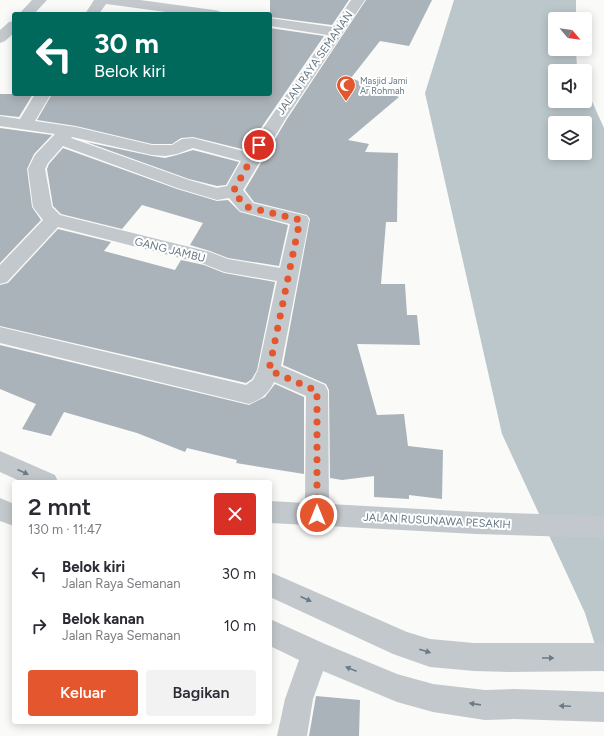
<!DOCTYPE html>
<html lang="id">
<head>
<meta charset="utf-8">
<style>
	:root { --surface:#fff; --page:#f2f2f3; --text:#2b2b33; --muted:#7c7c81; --accent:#e4572e }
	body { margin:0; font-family:Figtree,sans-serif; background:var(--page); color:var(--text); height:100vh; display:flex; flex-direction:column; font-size:15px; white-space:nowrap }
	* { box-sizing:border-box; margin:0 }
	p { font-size:13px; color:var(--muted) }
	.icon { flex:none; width:22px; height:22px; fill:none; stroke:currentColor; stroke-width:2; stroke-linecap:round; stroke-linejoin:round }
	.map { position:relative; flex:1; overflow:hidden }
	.sheet { position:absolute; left:12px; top:480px; width:260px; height:244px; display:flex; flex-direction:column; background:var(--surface); border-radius:4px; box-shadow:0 2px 10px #0003 }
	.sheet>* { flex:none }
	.guide { position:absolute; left:12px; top:12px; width:260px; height:84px; border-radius:4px; box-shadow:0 2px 10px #0003; background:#00695c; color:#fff; overflow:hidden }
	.needle { width:26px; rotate:119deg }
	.tools { position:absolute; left:548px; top:12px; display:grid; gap:8px }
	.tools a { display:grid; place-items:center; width:44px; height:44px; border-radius:4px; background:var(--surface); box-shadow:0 2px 10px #0003; font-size:20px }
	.pin { position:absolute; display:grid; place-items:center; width:34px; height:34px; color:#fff; margin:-17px; border:2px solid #fff; border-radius:50%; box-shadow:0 1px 4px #0007 }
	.me { position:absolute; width:44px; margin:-22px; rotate:0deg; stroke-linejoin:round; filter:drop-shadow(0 0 3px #0008) }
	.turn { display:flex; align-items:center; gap:14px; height:84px; padding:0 16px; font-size:18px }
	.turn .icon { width:52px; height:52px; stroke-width:2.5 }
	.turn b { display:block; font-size:28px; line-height:34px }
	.round { display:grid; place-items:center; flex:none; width:42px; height:42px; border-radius:4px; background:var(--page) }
	.head { display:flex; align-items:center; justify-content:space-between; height:68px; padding:0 16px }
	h1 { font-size:24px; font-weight:600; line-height:30px }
	.primary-button { display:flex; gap:8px; margin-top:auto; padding:8px 16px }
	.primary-button a { flex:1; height:46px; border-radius:4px; background:var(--accent); color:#fff; font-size:16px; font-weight:600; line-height:46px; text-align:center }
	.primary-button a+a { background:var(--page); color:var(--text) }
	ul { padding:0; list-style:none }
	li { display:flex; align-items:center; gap:12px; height:52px; padding:0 16px }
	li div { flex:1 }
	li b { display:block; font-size:15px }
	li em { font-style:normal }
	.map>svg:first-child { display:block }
	.water { fill:#bbc7cb; fill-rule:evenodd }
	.building { fill:#aab3b9 }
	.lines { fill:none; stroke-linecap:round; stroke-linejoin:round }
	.minor { fill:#c3c8cc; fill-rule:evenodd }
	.oneway { fill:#6a7a87 }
	.route { stroke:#e4572e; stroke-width:7; stroke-dasharray:0 12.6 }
	.labels { text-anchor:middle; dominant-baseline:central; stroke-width:4; stroke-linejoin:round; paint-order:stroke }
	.far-poi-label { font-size:9px; fill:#657683; stroke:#fff; text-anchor:start }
	.street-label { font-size:11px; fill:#657683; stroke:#fff }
</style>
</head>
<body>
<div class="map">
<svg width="604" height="736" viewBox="0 0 604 736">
	<rect width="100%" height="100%" fill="#fafaf8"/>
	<path class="water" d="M454,0H576V19H555V49H576L577,68L578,71H555V101H585V86L604,128V673L585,613L502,434L425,93ZM555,123H585V153H555Z"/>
	<g class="building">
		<polygon points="270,0 349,0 332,25 270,17"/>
		<polygon points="366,0 432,0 409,46 380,41 351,78 399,97 348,140 369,144 365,152 398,153 397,222 386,222 381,284 405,284 407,315 417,315 420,345 357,344 377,415 404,414 408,446 443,450 442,499 409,495 409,499 374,497 374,476 342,480 330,478 329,390 326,384 283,365 310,219 307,215 254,202 245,190 287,119"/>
		<polygon points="270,28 324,36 246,150 193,137 181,138 172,144 152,144 76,126 37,120 52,94 270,94"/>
		<polygon points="0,94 33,94 19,117 0,115"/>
		<polygon points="0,128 52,135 34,154 27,169 32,207 41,220 0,263"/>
		<polygon points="86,142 152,156 165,158 177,155 193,150 239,162 226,185 217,186 189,179"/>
		<polygon points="63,148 177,189 217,201 228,200 240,212 288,225 279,266 228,258 210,251 190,245 203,223 142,205 122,229 61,214 53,206 47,169 49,164"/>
		<polygon points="58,229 111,242 104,251 175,270 181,260 204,265 224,273 275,282 257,370 252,379 246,383 0,326 0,285 8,283"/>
		<polygon points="0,345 249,405 265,397 275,384 304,397 304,474 236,463 237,460 187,448 185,452 137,433 64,412 51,436 22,429 36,404 0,389"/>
		<polygon points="316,696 360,700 359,736 309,736"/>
	</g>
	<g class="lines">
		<g class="minor">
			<polygon points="32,0 47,0 34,14 19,14"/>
			<polygon points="94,0 140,0 214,10 219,11 221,14 181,14 106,4 99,14 85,14"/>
			<path d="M351,0H365L286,118L243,190L253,203L307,216L309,220L281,366L325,385L328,391L329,504L476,512L604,516V538L476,534L270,523V501L305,503L306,396L274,382C269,393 261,400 249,404L0,343V327L246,385L253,380L258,370L277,281L224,272L204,264L58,227L7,282L0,284V265L43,220L33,207L28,169L35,155L55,134L0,126V116L20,119L35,94H51L35,121L76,127L152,145H172L182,139L193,138L247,152L327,35L270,26V18L333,27ZM72,137L152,155L165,156L177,154L193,148L241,161L227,186L217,188L189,180L71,138ZM63,146L177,188L217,200L229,198L240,211L290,224L280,268L228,259L210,252L60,215L52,207L45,169L48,163Z"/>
			<polygon points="14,21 14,33 5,41 0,43 0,30 9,22"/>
			<polygon points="0,451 55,475 58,482 22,482 0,472"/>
			<polygon points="0,498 14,504 14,526 0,521"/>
			<polygon points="270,572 407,632 430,639 474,643 604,643 604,671 509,672 474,671 430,667 393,654 270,597"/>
			<polygon points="270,619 325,644 397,674 433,684 485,690 514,689 604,692 604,722 514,719 485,720 433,712 397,702 323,671 313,699 307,736 277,736 285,699 299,660 270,646"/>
		</g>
	</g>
	<defs><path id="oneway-solid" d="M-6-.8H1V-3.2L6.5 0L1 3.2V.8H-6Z"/></defs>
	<g class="oneway">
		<use href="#oneway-solid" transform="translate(23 472) rotate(24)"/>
		<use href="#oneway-solid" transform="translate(306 599) rotate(24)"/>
		<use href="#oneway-solid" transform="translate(425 651) rotate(17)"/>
		<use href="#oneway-solid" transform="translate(548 658)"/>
		<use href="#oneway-solid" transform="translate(351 669) rotate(-158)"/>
		<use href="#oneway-solid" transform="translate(475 704) rotate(-172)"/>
		<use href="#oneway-solid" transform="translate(565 706) rotate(-178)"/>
	</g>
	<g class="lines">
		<polyline class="route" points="259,145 233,192 247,207 300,220 269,370 317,391 317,515"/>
	</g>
	<defs>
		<g id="mosque-pin" transform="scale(1)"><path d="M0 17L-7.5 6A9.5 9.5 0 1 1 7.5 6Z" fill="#e4572e" stroke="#fff"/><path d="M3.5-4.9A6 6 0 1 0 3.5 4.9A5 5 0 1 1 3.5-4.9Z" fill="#fff"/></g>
	</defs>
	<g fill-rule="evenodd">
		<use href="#mosque-pin" x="346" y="85"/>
	</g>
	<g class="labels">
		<g class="far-poi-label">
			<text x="360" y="80">Masjid Jami<tspan x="360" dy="10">Ar Rohmah</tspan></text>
		</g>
		<g class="street-label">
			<text transform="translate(315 63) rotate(-55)">JALAN RAYA SEMANAN</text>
			<text transform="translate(170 250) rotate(14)">GANG JAMBU</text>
			<text transform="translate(437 521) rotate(3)">JALAN RUSUNAWA PESAKIH</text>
		</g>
	</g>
</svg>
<div class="tools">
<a><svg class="needle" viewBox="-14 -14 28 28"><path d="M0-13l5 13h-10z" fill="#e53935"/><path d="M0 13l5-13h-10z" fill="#7c7c81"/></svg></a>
<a><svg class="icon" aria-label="sound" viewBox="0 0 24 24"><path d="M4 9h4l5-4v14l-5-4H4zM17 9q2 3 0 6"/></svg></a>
<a><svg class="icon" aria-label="layers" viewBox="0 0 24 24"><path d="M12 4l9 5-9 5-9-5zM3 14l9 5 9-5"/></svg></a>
</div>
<div class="pin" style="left:259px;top:145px;background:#d93025"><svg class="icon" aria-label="arrive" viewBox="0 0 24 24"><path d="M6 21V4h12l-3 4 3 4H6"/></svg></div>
<svg class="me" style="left:317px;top:515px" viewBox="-20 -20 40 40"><circle r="17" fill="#e4572e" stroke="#fff" stroke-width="3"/><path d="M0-11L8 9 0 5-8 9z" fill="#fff"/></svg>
<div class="guide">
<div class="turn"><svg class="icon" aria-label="left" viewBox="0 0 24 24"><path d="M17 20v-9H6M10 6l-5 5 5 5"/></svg><div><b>30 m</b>Belok kiri</div></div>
</div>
<section class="sheet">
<div class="head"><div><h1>2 mnt</h1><p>130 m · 11:47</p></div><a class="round" style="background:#d93025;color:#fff"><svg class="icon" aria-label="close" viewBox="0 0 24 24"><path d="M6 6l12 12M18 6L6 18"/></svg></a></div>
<ul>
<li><svg class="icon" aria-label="left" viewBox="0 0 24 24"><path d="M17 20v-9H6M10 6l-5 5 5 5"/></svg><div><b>Belok kiri</b><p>Jalan Raya Semanan</p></div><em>30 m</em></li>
<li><svg class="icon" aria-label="right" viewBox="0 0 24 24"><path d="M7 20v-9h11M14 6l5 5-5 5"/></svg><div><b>Belok kanan</b><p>Jalan Raya Semanan</p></div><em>10 m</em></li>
</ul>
<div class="primary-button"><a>Keluar</a><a>Bagikan</a></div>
</section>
</div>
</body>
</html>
